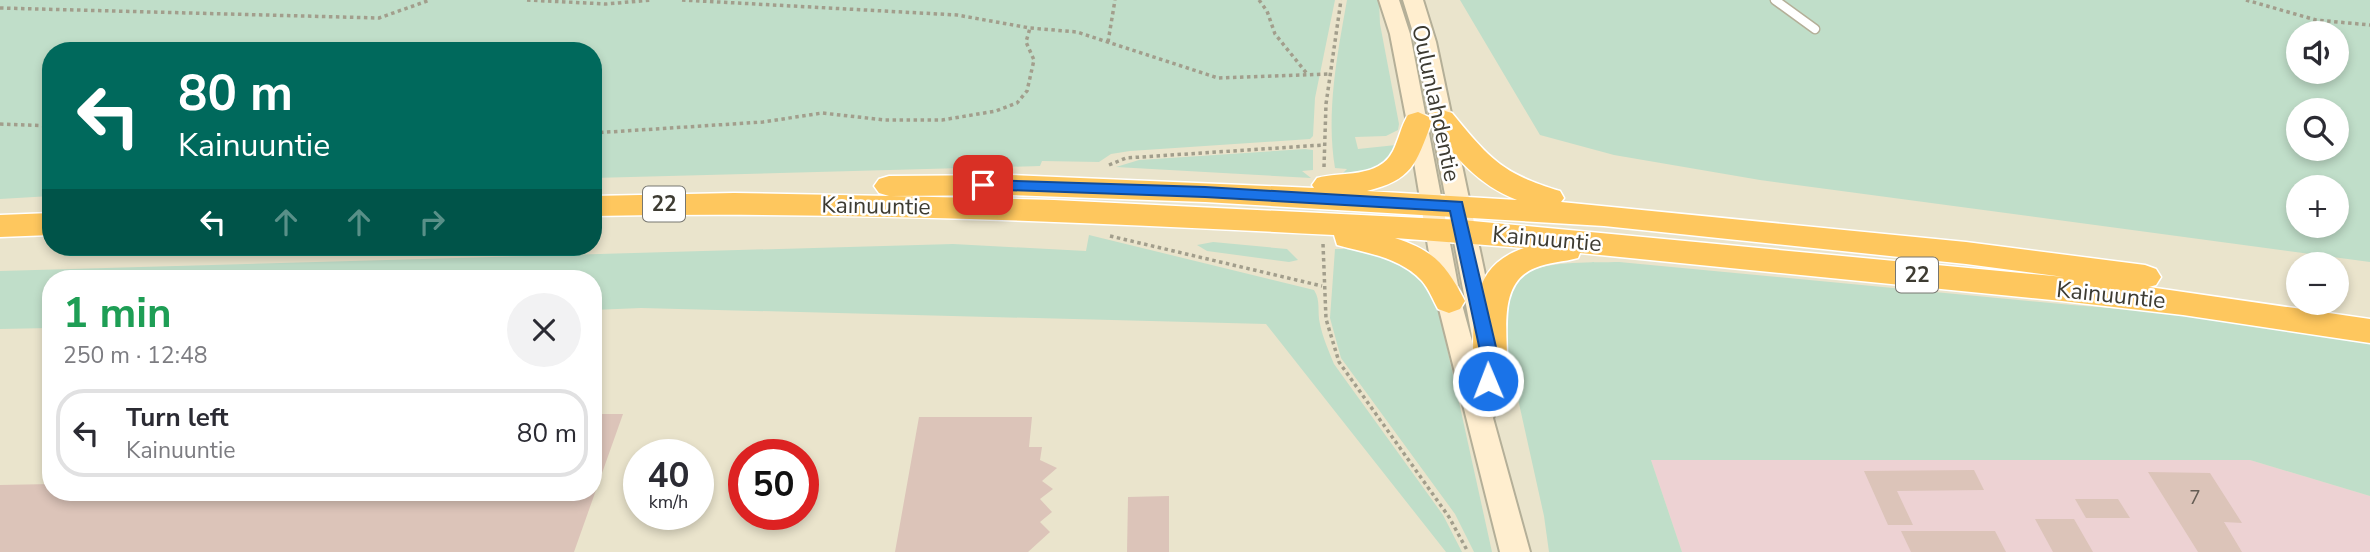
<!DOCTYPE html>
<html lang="en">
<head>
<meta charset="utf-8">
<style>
	:root { --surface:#fff; --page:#f2f2f3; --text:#2b2b33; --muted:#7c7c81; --line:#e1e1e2 }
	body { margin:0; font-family:"Nunito Sans",sans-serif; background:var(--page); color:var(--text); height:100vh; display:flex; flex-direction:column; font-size:26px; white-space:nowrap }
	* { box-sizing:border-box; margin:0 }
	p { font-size:23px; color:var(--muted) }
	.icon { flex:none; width:38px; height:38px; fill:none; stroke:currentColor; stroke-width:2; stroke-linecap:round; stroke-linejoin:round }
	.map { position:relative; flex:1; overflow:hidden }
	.drawer { position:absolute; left:42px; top:270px; width:560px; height:231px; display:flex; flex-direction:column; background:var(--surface); border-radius:28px; box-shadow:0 4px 10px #0003 }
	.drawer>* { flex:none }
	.banner { position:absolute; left:42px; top:42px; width:560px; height:214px; border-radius:28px; box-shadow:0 4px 10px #0003; background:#00695c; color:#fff; overflow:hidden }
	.tools { position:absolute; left:2286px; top:21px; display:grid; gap:14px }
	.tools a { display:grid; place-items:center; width:63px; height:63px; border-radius:50%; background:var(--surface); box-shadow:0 4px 10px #0003; font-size:35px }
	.speed { position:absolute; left:623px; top:439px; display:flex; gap:14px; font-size:35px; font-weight:700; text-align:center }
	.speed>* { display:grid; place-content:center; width:91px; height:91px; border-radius:50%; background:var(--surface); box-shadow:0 4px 10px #0003; line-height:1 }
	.speed small { font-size:18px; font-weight:400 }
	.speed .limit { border:10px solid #d22; background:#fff; color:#111 }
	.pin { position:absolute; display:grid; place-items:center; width:60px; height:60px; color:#fff; margin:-30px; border-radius:14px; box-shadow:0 4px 10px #0006 }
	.me { position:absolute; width:77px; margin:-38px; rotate:359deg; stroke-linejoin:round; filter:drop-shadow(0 0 5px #0008) }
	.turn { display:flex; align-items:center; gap:24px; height:147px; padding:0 21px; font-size:32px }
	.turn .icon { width:91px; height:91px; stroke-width:2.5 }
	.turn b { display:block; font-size:49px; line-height:60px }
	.lanes { display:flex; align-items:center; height:66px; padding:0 21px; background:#0003; justify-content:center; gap:35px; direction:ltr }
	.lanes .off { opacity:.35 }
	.round { display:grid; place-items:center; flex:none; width:74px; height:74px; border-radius:37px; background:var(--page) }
	.head { display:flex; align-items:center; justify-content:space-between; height:119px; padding:0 21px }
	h1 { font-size:42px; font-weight:700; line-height:52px; color:#1e9e55 }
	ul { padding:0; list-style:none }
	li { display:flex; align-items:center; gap:21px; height:88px; margin:0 14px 10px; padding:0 7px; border:4px solid var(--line); border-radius:28px }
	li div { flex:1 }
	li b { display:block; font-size:26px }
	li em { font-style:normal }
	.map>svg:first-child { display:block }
	.commercial { fill:#edd2d3 }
	.green { fill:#c0dec9; fill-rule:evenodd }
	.building { fill:#dcc4b9 }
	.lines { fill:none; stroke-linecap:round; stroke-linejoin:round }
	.lane-casing { stroke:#b4af98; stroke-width:11 }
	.secondary-casing { stroke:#b4af98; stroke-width:4 }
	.highway-casing { stroke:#fff; stroke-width:3 }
	.path { stroke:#a29e8c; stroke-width:3.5; stroke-dasharray:3.5 3.5; stroke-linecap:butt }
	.lane { stroke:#fff; stroke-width:8 }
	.secondary { fill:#ffeecf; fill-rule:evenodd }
	.highway { fill:#fec75e; fill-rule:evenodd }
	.route { fill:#1a73e8; stroke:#114b97; stroke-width:2 }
	.labels { text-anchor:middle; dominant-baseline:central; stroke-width:5; stroke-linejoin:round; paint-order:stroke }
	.number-label { font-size:19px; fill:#655d54 }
	.shield { fill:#fff; stroke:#777670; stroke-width:2 }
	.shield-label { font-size:21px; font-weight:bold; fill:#3d3b32 }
	.street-label { font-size:23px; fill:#3d3b32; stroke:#fff }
</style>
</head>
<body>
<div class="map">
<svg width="2370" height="552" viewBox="0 0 2370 552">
	<rect width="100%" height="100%" fill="#eae4cc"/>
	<polygon class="commercial" points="1651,460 2250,460 2370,496 2370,552 1682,552"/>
	<g class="green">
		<polygon points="0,0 1335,0 1315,98 1313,136 1310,139 1130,151 1111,154 1099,162 1042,161 1040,166 593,178 593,51 51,51 51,196 0,199"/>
		<path d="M1347,0H1379L1380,24L1399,124L1398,130L1386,136L1355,137L1358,149L1396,145L1398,148C1388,170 1360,173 1339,177L1347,169L1335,168C1326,112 1337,56 1347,0Z"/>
		<path d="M1460,0H2370V262L1760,180L1614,155L1540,135ZM2298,33H2336V72H2298ZM2298,110H2336V149H2298ZM2298,187H2336V226H2298Z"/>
		<polygon points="1305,149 1313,150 1313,170 1302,171 1311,178 1116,167 1139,160"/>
		<path d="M1089,235L1314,290C1321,300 1317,313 1320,324C1323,339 1329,351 1334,364L1443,515L1462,552H1446L1266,324L641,308L593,310V278H51V328L0,329V271L953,244L1086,251Z"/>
		<polygon points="1213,242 1287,249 1298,260 1289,262 1207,251 1197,245"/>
		<polygon points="1337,242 1347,243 1408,266 1432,291 1442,325 1492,552 1474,552 1455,514 1341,358 1330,318 1335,249 1344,249"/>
		<path d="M1619,262L2072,305L2186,314L2370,341V496L2250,460H1651L1682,552H1549L1544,516L1500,318C1502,310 1502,298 1505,291C1521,258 1588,263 1619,262Z"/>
	</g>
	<g class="building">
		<polygon points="593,414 623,414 574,552 0,552 0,485 51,484 51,492 595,492"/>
		<polygon points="919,417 1032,417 1029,447 1042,447 1040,460 1057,468 1042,481 1053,489 1040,499 1052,512 1040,522 1050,532 1028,552 895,552"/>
		<polygon points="1974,470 1984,490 1897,491 1913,525 1888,525 1864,471"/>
		<polygon points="2148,472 2210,473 2242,523 2224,522 2242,552 2198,552"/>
		<polygon points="1169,496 1169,552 1127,552 1128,497"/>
		<polygon points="2075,499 2118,499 2130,518 2086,518"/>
		<polygon points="2035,519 2074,519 2093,552 2053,552"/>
		<polygon points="1901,531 1995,531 2006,552 1911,552"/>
	</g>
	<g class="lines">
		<g class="lane-casing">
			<polyline id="lane" points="1775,0 1815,29"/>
		</g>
		<g class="secondary-casing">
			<polygon id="secondary" points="1379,0 1399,0 1410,34 1461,301 1475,352 1416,42 1403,0 1423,0 1436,42 1503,360 1497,410 1493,418 1530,552 1500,552 1437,301 1410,138 1390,34"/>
		</g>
		<g class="highway-casing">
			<g id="highway">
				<path d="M1442,110L1452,113C1489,158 1502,174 1560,191L1564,198L1561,202L1966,242L2145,265L2156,269L2161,277L2156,285L2149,287L2370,319V343L2183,315L2062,301L1580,253L1578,258C1564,262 1549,262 1535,268C1499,282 1507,328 1507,360L1502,369L1490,373L1478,369L1473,360C1474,312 1470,266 1524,248L1395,238C1435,251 1446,265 1465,301L1460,309L1449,313L1438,309C1433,300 1429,289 1422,281C1400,257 1366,253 1337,245L1334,235C1087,222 840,211 593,216V196L734,193L889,196L879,193L874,186L879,179L889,176L1010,175L1314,188L1312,185L1317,178C1341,171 1379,179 1393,151C1399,139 1401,126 1408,115L1418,112L1429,117L1432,113ZM1431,124C1455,157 1478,185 1517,200L1367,191C1412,180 1416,164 1431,124ZM1010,195L1205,202L1604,226L1966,264L2064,277L1462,220L1054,200L891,196Z"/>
				<polygon points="51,213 51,235 0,237 0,215"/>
			</g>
		</g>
		<g class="path">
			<polyline points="527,0 606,4 652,0"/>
			<polyline points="682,0 957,15 1030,28 1077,32 1218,78 1328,74"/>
			<polyline points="1259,0 1267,11 1275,34 1308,75"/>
			<polyline points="2246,0 2316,20 2370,25"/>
			<polyline points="0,8 379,18 430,0"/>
			<polyline points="1108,42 1115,0"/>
			<polyline points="0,124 51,126"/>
			<polyline points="593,133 763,122 822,113 885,120 942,120 996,111 1017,103 1027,91 1034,60 1026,42 1030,28"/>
			<polyline points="1109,165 1126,158 1323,145"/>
			<polyline points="1324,167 1326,104 1341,0"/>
			<polyline points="1110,236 1322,286"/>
			<polyline points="1323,244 1326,319 1339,362 1449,517 1468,552"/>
		</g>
		<use href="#lane" class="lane"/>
		<use href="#secondary" class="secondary"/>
		<use href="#highway" class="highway"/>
	</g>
	<polygon class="route" points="983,180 1205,187 1462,202 1499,360 1494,386 1482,386 1479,381 1482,360 1450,211 1205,197 978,189 976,185"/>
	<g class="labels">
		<g class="number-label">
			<text x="2195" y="498">7</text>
		</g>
		<g class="shield">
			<rect x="643" y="186.5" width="42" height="35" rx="5"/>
			<rect x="1896" y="257.5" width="42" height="35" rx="5"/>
		</g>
		<g class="shield-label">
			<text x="664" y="204">22</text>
			<text x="1917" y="275">22</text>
		</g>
		<g class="street-label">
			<text transform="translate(1436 103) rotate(78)">Oulunlahdentie</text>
			<text transform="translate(876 206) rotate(1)">Kainuuntie</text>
			<text transform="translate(1547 239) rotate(5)">Kainuuntie</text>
			<text transform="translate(2111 295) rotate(6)">Kainuuntie</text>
		</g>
	</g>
</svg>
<div class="tools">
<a><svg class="icon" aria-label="sound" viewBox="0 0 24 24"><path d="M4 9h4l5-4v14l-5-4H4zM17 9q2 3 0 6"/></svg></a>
<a><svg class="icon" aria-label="search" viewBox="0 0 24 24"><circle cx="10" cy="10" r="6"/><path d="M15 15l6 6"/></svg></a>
<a>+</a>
<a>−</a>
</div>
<div class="speed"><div>40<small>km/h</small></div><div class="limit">50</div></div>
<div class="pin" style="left:983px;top:185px;background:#d93025"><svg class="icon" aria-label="arrive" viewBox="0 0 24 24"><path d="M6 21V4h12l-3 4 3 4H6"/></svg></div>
<svg class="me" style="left:1488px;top:381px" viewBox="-20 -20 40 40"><circle r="17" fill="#1a73e8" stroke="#fff" stroke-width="3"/><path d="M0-11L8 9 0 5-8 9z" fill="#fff"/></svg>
<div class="banner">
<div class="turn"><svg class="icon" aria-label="left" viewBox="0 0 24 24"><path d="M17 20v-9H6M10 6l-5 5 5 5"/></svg><div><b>80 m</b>Kainuuntie</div></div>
<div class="lanes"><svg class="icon" aria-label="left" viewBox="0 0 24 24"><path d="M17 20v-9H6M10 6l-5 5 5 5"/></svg><svg class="icon off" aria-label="ahead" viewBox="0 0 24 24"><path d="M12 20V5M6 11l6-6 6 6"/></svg><svg class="icon off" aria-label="ahead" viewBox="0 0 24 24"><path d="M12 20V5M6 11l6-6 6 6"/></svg><svg class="icon off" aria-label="right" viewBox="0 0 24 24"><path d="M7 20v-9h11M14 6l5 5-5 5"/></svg></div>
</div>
<section class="drawer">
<div class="head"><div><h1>1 min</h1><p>250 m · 12:48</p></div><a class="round"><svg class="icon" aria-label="close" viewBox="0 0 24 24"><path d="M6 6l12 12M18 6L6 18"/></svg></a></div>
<ul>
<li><svg class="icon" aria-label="left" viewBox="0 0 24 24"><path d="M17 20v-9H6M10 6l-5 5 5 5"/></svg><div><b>Turn left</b><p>Kainuuntie</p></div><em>80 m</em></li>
</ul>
</section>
</div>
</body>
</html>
